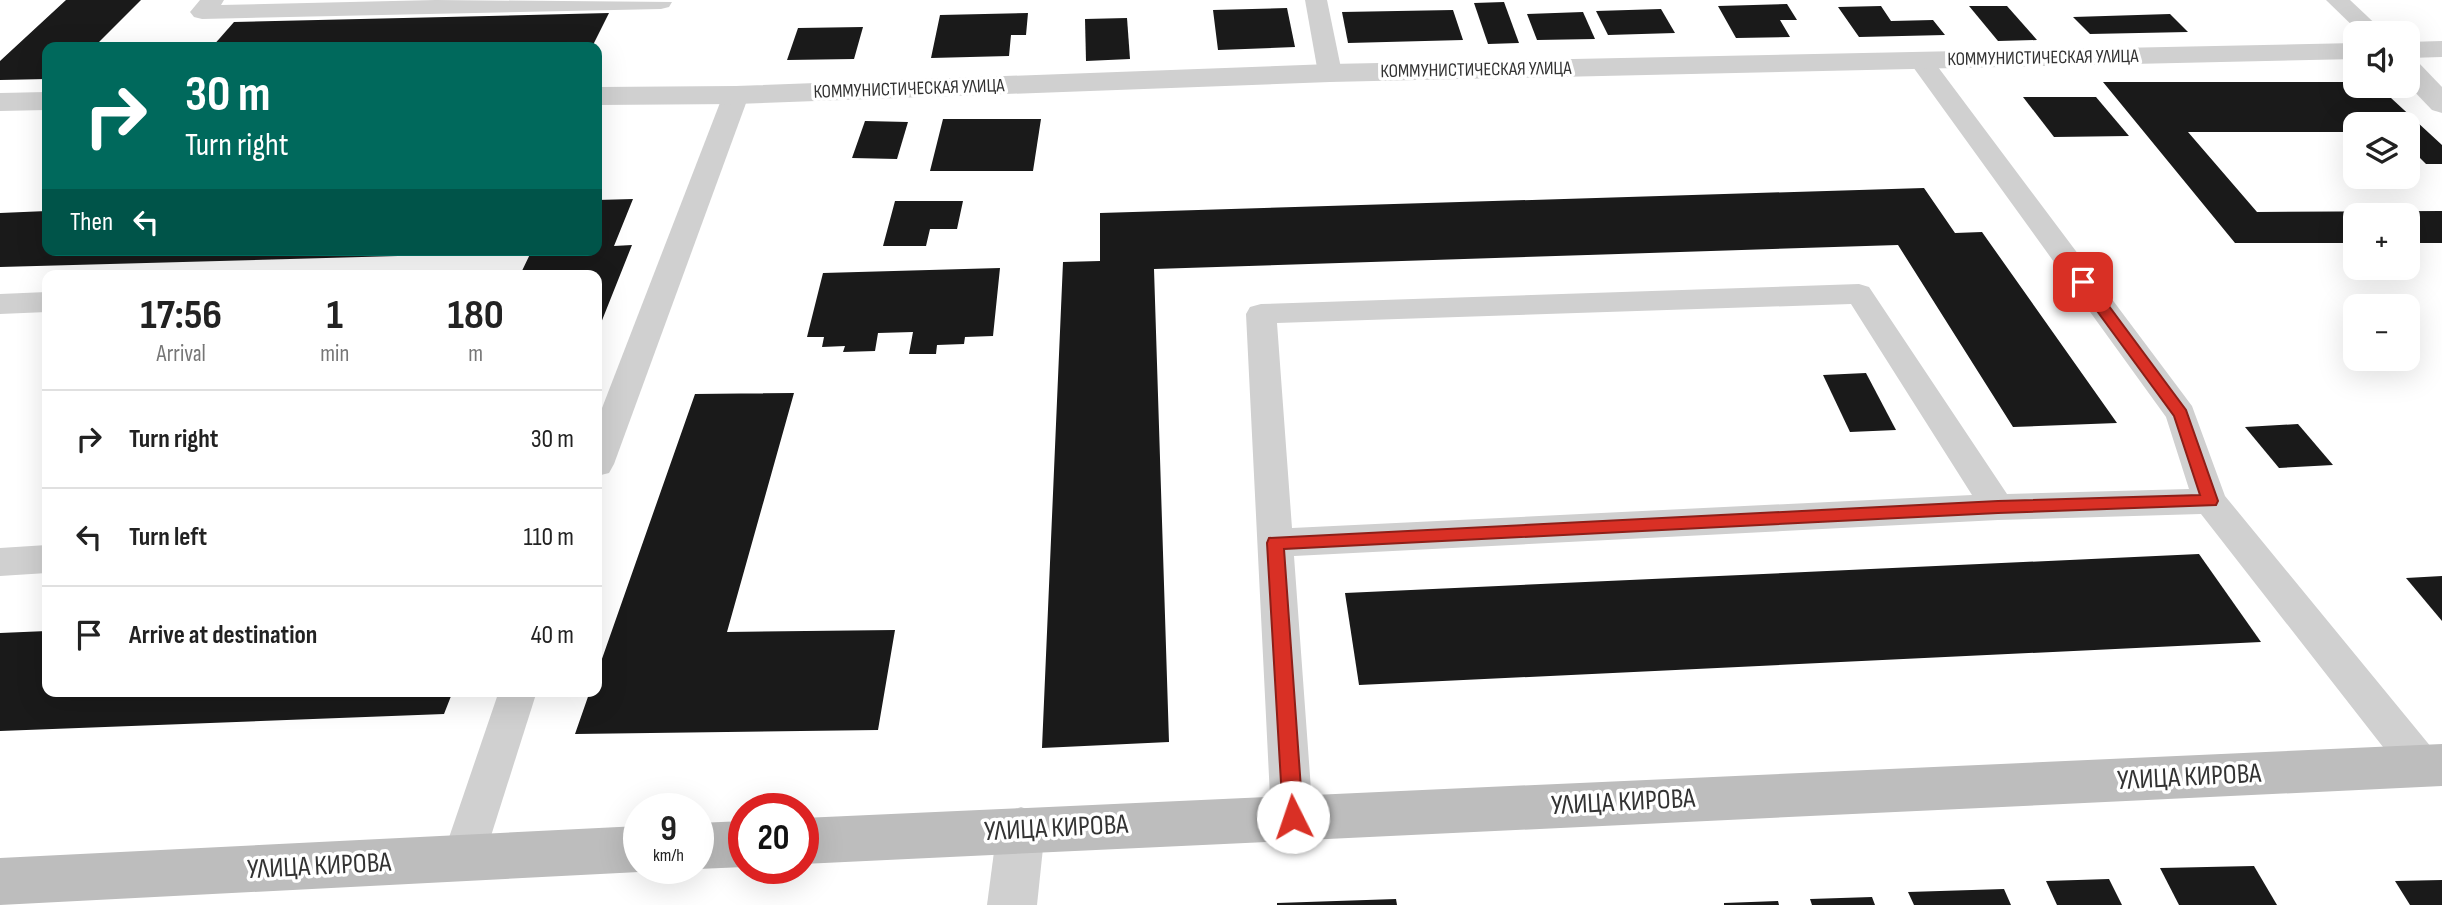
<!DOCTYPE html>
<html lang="en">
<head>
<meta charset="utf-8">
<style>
	:root { --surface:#fff; --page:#f2f2f2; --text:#222; --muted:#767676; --line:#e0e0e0 }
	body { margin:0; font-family:"Sofia Sans Condensed",sans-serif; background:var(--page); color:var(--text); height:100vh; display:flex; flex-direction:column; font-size:26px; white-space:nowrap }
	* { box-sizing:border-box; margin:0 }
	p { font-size:23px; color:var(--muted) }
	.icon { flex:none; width:38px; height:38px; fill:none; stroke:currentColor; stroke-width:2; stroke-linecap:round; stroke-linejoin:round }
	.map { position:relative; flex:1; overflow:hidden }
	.side { position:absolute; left:42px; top:270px; width:560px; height:427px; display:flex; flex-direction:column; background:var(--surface); border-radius:14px; box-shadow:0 7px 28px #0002 }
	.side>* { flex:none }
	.banner { position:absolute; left:42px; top:42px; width:560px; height:214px; border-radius:14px; box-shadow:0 7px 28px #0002; background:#00695c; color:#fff; overflow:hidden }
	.controls { position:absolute; left:2343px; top:21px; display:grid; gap:14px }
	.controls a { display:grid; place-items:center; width:77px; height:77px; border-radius:14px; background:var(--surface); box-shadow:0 7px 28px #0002; font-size:35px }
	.speed { position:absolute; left:623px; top:793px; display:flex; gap:14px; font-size:35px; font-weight:700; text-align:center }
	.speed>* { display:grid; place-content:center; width:91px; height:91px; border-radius:50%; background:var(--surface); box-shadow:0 7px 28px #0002; line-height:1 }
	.speed small { font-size:18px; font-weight:400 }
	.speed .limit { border:10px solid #d22; background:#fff; color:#111 }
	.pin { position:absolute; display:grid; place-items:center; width:60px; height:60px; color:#fff; margin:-30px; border-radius:14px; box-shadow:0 4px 10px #0006 }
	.me { position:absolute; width:77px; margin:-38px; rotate:356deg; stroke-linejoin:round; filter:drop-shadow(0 0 5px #0008) }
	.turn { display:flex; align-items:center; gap:24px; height:147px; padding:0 28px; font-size:32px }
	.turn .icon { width:91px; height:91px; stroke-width:2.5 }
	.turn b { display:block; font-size:49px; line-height:60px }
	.then { display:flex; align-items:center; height:66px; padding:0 28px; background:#0003; gap:14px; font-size:26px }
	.eta { display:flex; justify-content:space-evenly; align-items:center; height:119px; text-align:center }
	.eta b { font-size:42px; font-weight:700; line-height:49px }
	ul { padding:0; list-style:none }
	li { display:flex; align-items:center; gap:21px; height:98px; padding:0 28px; border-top:2px solid var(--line) }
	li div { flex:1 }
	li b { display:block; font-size:26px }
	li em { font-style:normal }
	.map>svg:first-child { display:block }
	.building { fill:#1a1a1a }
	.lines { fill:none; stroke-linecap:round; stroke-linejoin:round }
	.lane { fill:#d0d0d0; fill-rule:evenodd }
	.street { fill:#d0d0d0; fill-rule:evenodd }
	.secondary { fill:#bdbdbd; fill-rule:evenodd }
	.route { fill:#d93025; stroke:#8d1f18; stroke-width:2 }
	.labels { text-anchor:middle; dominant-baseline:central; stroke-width:7; stroke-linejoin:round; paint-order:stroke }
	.far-street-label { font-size:19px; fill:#333; stroke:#fff }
	.near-street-label { font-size:28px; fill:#333; stroke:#fff }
</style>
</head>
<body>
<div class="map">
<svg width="2442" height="905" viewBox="0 0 2442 905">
	<rect width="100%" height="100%" fill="#fff"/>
	<g class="building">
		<polygon points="66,0 141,0 94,47 47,47 47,79 0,80 0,61"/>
		<polygon points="1504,2 1519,43 1488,44 1474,3"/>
		<polygon points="1787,4 1797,20 1780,20 1790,37 1736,38 1718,6"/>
		<polygon points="1881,6 1891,21 1933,20 1945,35 1859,37 1838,7"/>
		<polygon points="1969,6 2007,6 2037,40 1998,41"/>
		<polygon points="1287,8 1295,47 1218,50 1213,10"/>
		<polygon points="1661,9 1675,33 1608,35 1596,11"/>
		<polygon points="1453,10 1463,40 1348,43 1342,12"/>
		<polygon points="1583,12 1595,39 1537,40 1527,14"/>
		<polygon points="609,13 592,47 212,47 234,22"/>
		<polygon points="1028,13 1026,35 1011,35 1009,56 931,58 940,15"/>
		<polygon points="2170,14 2188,32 2090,34 2073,17"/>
		<polygon points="1127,18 1130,59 1086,61 1085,19"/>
		<polygon points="863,27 854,59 787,60 798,28"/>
		<polygon points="2103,82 2356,82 2356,86 2378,86 2442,145 2442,164 2426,164 2408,146 2408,124 2356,124 2356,132 2188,132 2257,212 2442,211 2442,243 2408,243 2408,215 2356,215 2356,243 2235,243"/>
		<polygon points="2023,97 2096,97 2129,136 2054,137"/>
		<polygon points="943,119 1041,119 1033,171 930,171"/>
		<polygon points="865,121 908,122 897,159 852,158"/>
		<polygon points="1924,188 1955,233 1982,232 2117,423 2013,427 1898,245 1154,269 1169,742 1042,748 1063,262 1100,261 1100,213"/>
		<polygon points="633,199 614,246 632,245 597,333 597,275 520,275 532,250 597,250 597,200"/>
		<polygon points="895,201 963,201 957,229 930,229 926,246 883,246"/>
		<polygon points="47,211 47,250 506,250 506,253 0,267 0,213"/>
		<polygon points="1000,268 993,336 965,337 964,344 937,345 936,354 909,354 913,332 878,333 875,351 843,352 845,346 822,347 824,337 807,337 823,273"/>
		<polygon points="1866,373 1896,430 1850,432 1823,375"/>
		<polygon points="794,393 727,632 895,630 878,730 575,734 590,691 597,691 597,673 695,394"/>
		<polygon points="2298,424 2333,465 2279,468 2245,427"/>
		<polygon points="2199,554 2261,642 1359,685 1345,593"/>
		<polygon points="2442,576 2442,621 2406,578"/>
		<polygon points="47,631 47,691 453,691 444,714 0,731 0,633"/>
		<polygon points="2254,866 2277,905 2179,905 2160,868"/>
		<polygon points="2109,879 2122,905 2057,905 2046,881"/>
		<polygon points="2442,880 2442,905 2410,905 2395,881"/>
		<polygon points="2004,889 2011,905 1914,905 1908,892"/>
		<polygon points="1872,897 1875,905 1812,905 1810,899"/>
		<polygon points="1396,899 1397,905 1277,905 1277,903"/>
		<polygon points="1778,901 1779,905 1724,905 1724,903"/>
	</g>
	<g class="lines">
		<g class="lane">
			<polygon points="200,0 224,0 221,5 436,0 672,2 669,7 661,9 202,19 194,17 190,12"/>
			<polygon points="1305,0 1327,0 1342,73 1339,78 1330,80 1321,78 1318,73"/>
			<polygon points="2326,0 2350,0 2385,33 2360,33"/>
			<path d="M1920,53L1929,55L2192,406L2225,496L2436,753L2442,766L2436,779L2422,784L2408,779L2201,514L1998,520L1294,556L1313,817L1307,830L1292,836L1277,830L1271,817L1246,314L1250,307L1261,304L1859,284L1869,287L2007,494L2189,489L2166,417L1908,60L1911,55ZM1851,304L1972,495L1292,528L1277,323Z"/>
			<polygon points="736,87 745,90 749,95 614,464 609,473 597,476 597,421 723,95 727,90"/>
			<polygon points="47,292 47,312 0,314 0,294"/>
			<polygon points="47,545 47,573 0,576 0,548"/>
			<polygon points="499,691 537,691 484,858 478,872 463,878 448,872 442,858"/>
		</g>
		<g class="street">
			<polygon points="2442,41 2442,57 2408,58 2408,42"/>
			<polygon points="2356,43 2356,59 1330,82 736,104 597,105 597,87 736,86 1330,64"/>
			<polygon points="2408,60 2418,62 2442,87 2442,113 2432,110 2408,85"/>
			<polygon points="47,92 47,110 0,111 0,93"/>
			<polygon points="1021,807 1038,813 1045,829 1037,905 987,905 997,829 1004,813"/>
		</g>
		<g class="secondary">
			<polygon points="2442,744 2442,786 803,864 803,818"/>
			<polygon points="744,821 744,867 698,869 696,868 698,868 698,823"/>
			<polygon points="639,826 639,868 649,868 639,872 0,905 0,858"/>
		</g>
	</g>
	<polygon class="route" points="2083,277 2088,278 2186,410 2218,501 2216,505 1998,513 1284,549 1303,817 1300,823 1293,826 1286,823 1283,817 1267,543 1269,538 1998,501 2200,495 2174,416 2078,285 2076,282"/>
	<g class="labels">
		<g class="far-street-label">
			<text transform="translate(2043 58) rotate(-1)">КОММУНИСТИЧЕСКАЯ УЛИЦА</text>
			<text transform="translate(1476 70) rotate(-1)">КОММУНИСТИЧЕСКАЯ УЛИЦА</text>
			<text transform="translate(909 89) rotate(-2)">КОММУНИСТИЧЕСКАЯ УЛИЦА</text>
		</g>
		<g class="near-street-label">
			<text transform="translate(2189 777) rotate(-3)">УЛИЦА КИРОВА</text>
			<text transform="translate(1623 802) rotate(-3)">УЛИЦА КИРОВА</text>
			<text transform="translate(1056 828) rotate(-3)">УЛИЦА КИРОВА</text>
			<text transform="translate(319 866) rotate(-3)">УЛИЦА КИРОВА</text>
		</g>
	</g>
</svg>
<div class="controls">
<a><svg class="icon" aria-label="sound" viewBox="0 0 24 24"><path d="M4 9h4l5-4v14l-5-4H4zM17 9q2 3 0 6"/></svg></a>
<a><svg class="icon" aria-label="layers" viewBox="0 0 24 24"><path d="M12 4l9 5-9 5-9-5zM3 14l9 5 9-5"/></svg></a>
<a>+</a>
<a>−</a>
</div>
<div class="speed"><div>9<small>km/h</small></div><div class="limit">20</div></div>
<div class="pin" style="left:2083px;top:282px;background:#d93025"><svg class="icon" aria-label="arrive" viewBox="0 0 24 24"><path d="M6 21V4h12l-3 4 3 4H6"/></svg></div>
<svg class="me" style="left:1293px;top:817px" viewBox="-20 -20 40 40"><circle r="19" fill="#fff"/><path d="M0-13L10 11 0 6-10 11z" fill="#d93025"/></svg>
<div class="banner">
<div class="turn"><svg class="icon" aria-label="right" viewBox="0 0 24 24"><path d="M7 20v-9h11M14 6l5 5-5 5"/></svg><div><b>30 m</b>Turn right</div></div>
<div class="then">Then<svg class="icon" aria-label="left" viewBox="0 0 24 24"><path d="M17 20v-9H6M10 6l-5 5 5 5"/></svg></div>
</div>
<section class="side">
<div class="eta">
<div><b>17:56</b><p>Arrival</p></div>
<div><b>1</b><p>min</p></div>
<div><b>180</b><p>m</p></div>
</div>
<ul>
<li><svg class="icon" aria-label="right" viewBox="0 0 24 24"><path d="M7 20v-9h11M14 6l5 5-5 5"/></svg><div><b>Turn right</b></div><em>30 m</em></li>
<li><svg class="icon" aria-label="left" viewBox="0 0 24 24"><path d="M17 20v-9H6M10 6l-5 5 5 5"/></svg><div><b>Turn left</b></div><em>110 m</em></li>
<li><svg class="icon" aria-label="arrive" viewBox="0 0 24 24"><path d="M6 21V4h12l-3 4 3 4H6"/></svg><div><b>Arrive at destination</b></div><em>40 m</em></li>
</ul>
</section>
</div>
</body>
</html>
